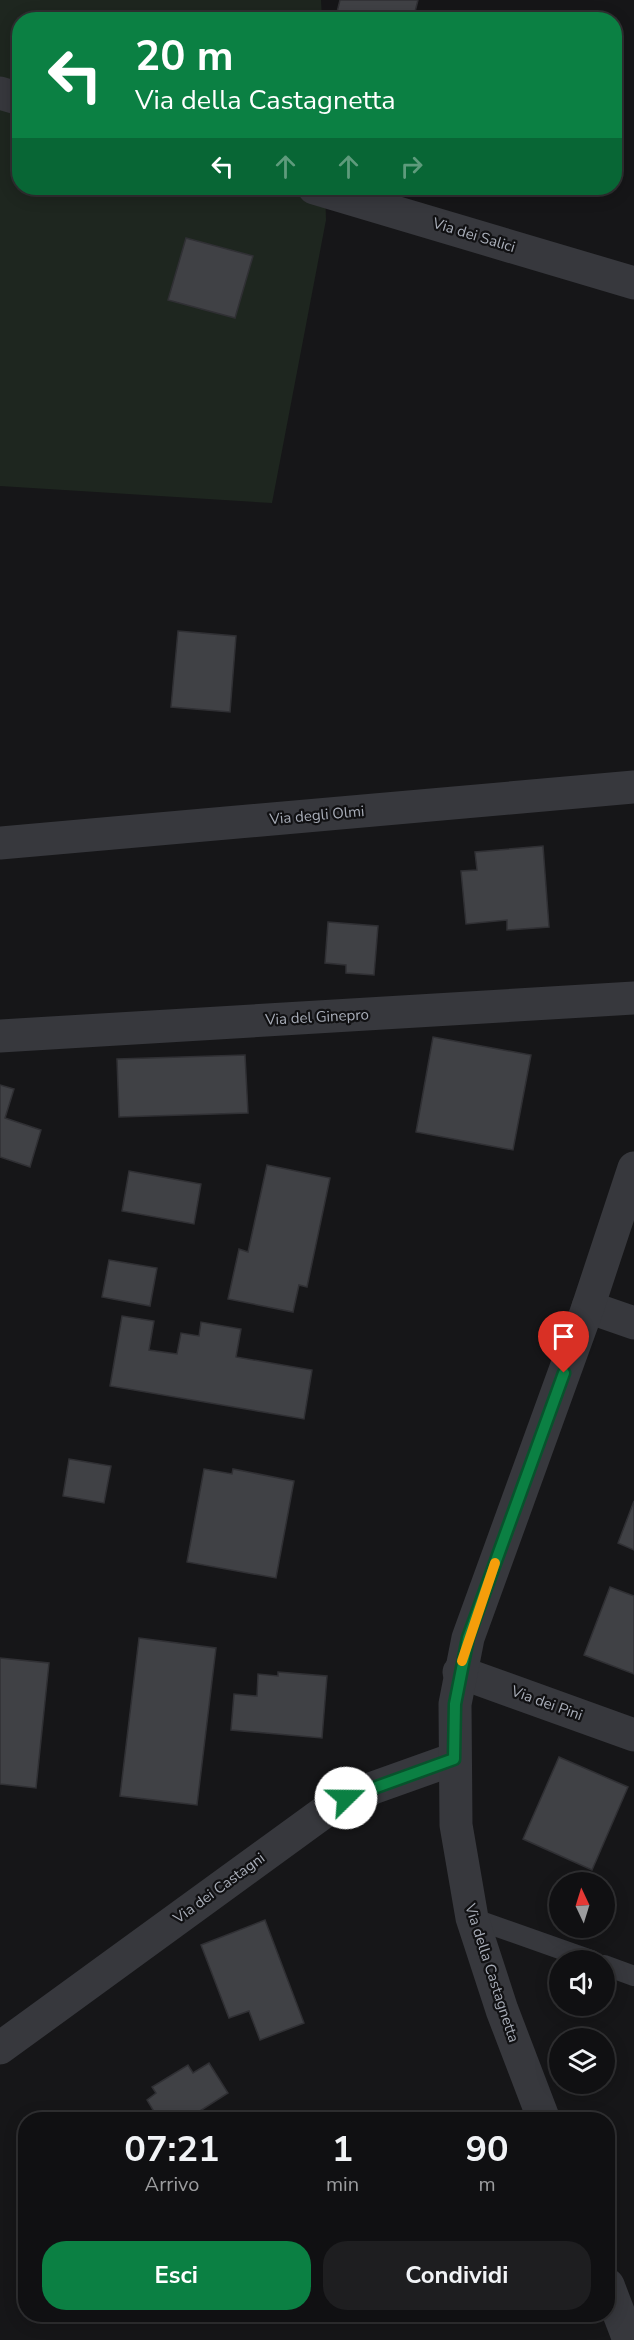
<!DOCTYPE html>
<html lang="it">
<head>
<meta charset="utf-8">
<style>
	:root { --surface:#101012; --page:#1e1e20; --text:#f1f3f6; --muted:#9c9d9f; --line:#303032; --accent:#0b8043 }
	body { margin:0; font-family:"Nunito Sans",sans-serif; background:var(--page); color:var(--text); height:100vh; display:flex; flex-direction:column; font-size:22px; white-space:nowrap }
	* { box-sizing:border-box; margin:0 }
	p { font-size:20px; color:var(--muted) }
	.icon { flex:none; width:33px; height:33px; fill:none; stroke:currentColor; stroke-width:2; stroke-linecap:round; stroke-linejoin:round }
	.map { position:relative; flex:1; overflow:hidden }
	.details { position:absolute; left:18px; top:2112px; width:597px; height:210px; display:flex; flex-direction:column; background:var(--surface); border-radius:24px; box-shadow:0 3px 15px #0003,0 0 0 2px var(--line) }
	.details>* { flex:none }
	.top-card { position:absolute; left:12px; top:12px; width:610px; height:183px; border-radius:24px; box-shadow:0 3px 15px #0003,0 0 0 2px var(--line); background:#0b8043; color:#fff; overflow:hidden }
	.needle { width:39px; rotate:356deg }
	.buttons { position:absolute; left:549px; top:1872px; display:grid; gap:12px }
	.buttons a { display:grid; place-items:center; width:66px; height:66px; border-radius:50%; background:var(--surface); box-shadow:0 3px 15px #0003,0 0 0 2px var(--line); font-size:30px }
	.pin { position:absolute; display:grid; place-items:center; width:51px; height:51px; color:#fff; margin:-62px -26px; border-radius:50% 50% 50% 0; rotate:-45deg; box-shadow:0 0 6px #0007 }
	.pin .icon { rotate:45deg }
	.me { position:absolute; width:66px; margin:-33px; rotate:68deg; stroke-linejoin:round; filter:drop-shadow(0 0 4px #0008) }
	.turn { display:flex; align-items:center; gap:21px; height:126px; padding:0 24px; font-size:27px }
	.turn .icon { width:78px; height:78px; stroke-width:2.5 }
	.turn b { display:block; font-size:42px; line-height:51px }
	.lanes { display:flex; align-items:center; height:57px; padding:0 24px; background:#0003; justify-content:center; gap:30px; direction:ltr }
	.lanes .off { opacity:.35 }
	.eta { display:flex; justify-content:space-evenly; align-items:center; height:102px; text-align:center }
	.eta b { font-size:36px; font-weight:700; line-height:42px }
	.button { display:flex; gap:12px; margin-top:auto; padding:12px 24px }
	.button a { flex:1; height:69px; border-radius:24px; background:var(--accent); color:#fff; font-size:24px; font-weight:700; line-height:69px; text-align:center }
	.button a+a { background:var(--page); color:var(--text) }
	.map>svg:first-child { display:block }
	.green { fill:#1e261f }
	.building { fill:#404145; stroke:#303034; stroke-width:1.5 }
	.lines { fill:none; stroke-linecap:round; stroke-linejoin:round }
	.service { stroke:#37383d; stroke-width:20 }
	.minor { stroke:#37383d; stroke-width:33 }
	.route-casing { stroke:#07532c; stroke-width:15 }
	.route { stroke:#0b8043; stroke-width:10 }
	.slow { stroke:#f59e0b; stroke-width:10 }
	.labels { text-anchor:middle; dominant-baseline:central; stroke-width:4.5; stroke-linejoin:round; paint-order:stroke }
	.street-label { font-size:15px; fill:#a8adb8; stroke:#111113 }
</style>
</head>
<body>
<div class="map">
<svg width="634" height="2340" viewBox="0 0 634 2340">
	<rect width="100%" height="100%" fill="#161618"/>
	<polygon class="green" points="0,0 321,0 322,19 20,20 20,188 325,188 326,220 272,503 0,486"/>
	<g class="building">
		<polygon points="340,0 418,0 413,20 335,20"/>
		<polygon points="186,238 253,256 235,318 168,300"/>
		<polygon points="178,631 236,636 230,712 171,707"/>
		<polygon points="543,846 549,927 507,930 507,920 466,924 461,871 477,870 475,852"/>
		<polygon points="328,922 378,926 374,975 346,973 346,965 325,963"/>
		<polygon points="433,1037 531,1055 513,1150 416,1132"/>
		<polygon points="245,1055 248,1113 119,1117 117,1059"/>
		<polygon points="0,1085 14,1089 5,1118 41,1130 30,1167 0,1157"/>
		<polygon points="267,1165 330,1178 307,1287 299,1285 293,1312 228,1299 239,1249 248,1252"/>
		<polygon points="129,1171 201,1184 194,1224 122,1211"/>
		<polygon points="109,1260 157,1268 150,1306 102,1297"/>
		<polygon points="122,1316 154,1321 149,1350 177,1354 181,1333 199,1336 201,1322 241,1329 236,1357 312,1370 304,1419 110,1386"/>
		<polygon points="69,1459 111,1466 104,1503 63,1496"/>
		<polygon points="204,1469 232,1474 233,1469 294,1481 276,1578 187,1562"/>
		<polygon points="634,1501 634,1550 618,1543"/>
		<polygon points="610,1587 634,1596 634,1674 584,1655"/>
		<polygon points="139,1638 216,1648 197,1805 120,1796"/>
		<polygon points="0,1658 49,1663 36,1788 0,1784"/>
		<polygon points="278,1672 327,1676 322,1738 231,1730 234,1694 257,1696 258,1674 278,1676"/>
		<polygon points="559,1757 628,1787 592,1870 523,1839"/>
		<polygon points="265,1920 304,2023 260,2040 249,2011 229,2018 201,1945"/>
		<polygon points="209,2063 228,2093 186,2120 159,2120 147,2100 156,2093 152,2087 188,2065 193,2073"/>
	</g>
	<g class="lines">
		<g class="service">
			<polyline points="472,1918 591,1960"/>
			<polyline points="604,1965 634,1976"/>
		</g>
		<g class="minor">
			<polyline points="0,93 20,99"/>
			<polyline points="314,188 634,283"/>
			<polyline points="0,843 634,787"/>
			<polyline points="0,1036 634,998"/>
			<polyline points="588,1307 634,1323"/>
			<polyline points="459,1672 634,1735"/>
			<polyline points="0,2048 327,1810 370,1789 454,1759"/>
			<polyline points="544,2120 502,2010 472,1918 456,1825 455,1704 468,1638 588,1307 634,1168"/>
			<polyline points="608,2285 629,2340"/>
		</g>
	</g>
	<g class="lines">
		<g class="route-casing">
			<polyline id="route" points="346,1798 454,1759 455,1704 468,1638 564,1373"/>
		</g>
		<use href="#route" class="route"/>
		<polyline class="slow" points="462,1661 495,1563"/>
	</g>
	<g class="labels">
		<g class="street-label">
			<text transform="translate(474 235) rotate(17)">Via dei Salici</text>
			<text transform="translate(317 815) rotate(-5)">Via degli Olmi</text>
			<text transform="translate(317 1017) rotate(-3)">Via del Ginepro</text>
			<text transform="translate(547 1703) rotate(20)">Via dei Pini</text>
			<text transform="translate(219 1888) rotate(-36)">Via dei Castagni</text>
			<text transform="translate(492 1973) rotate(72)">Via della Castagnetta</text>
		</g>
	</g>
</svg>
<div class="buttons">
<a><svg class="needle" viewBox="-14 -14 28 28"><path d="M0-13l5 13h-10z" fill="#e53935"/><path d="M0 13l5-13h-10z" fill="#9c9d9f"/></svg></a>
<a><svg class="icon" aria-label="sound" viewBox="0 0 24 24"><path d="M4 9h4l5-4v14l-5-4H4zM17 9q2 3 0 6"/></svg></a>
<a><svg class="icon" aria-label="layers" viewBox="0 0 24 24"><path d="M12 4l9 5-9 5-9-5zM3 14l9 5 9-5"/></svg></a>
</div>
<div class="pin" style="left:564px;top:1373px;background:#d93025"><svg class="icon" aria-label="arrive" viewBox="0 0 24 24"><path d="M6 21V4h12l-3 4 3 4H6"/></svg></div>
<svg class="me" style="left:346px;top:1798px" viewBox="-20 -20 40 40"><circle r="19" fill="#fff"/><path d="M0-13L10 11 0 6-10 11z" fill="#0b8043"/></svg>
<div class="top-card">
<div class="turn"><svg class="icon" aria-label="left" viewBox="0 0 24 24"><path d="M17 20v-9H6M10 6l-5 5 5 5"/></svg><div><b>20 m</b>Via della Castagnetta</div></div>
<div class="lanes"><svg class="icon" aria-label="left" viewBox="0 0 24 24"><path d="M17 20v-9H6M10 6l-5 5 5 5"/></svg><svg class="icon off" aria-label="ahead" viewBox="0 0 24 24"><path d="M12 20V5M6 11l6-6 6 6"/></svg><svg class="icon off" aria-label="ahead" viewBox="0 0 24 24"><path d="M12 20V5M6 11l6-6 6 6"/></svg><svg class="icon off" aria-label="right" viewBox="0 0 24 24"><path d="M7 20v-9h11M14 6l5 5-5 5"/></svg></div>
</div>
<section class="details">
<div class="eta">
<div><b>07:21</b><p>Arrivo</p></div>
<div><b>1</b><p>min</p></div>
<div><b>90</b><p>m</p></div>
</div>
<div class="button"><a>Esci</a><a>Condividi</a></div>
</section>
</div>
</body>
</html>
